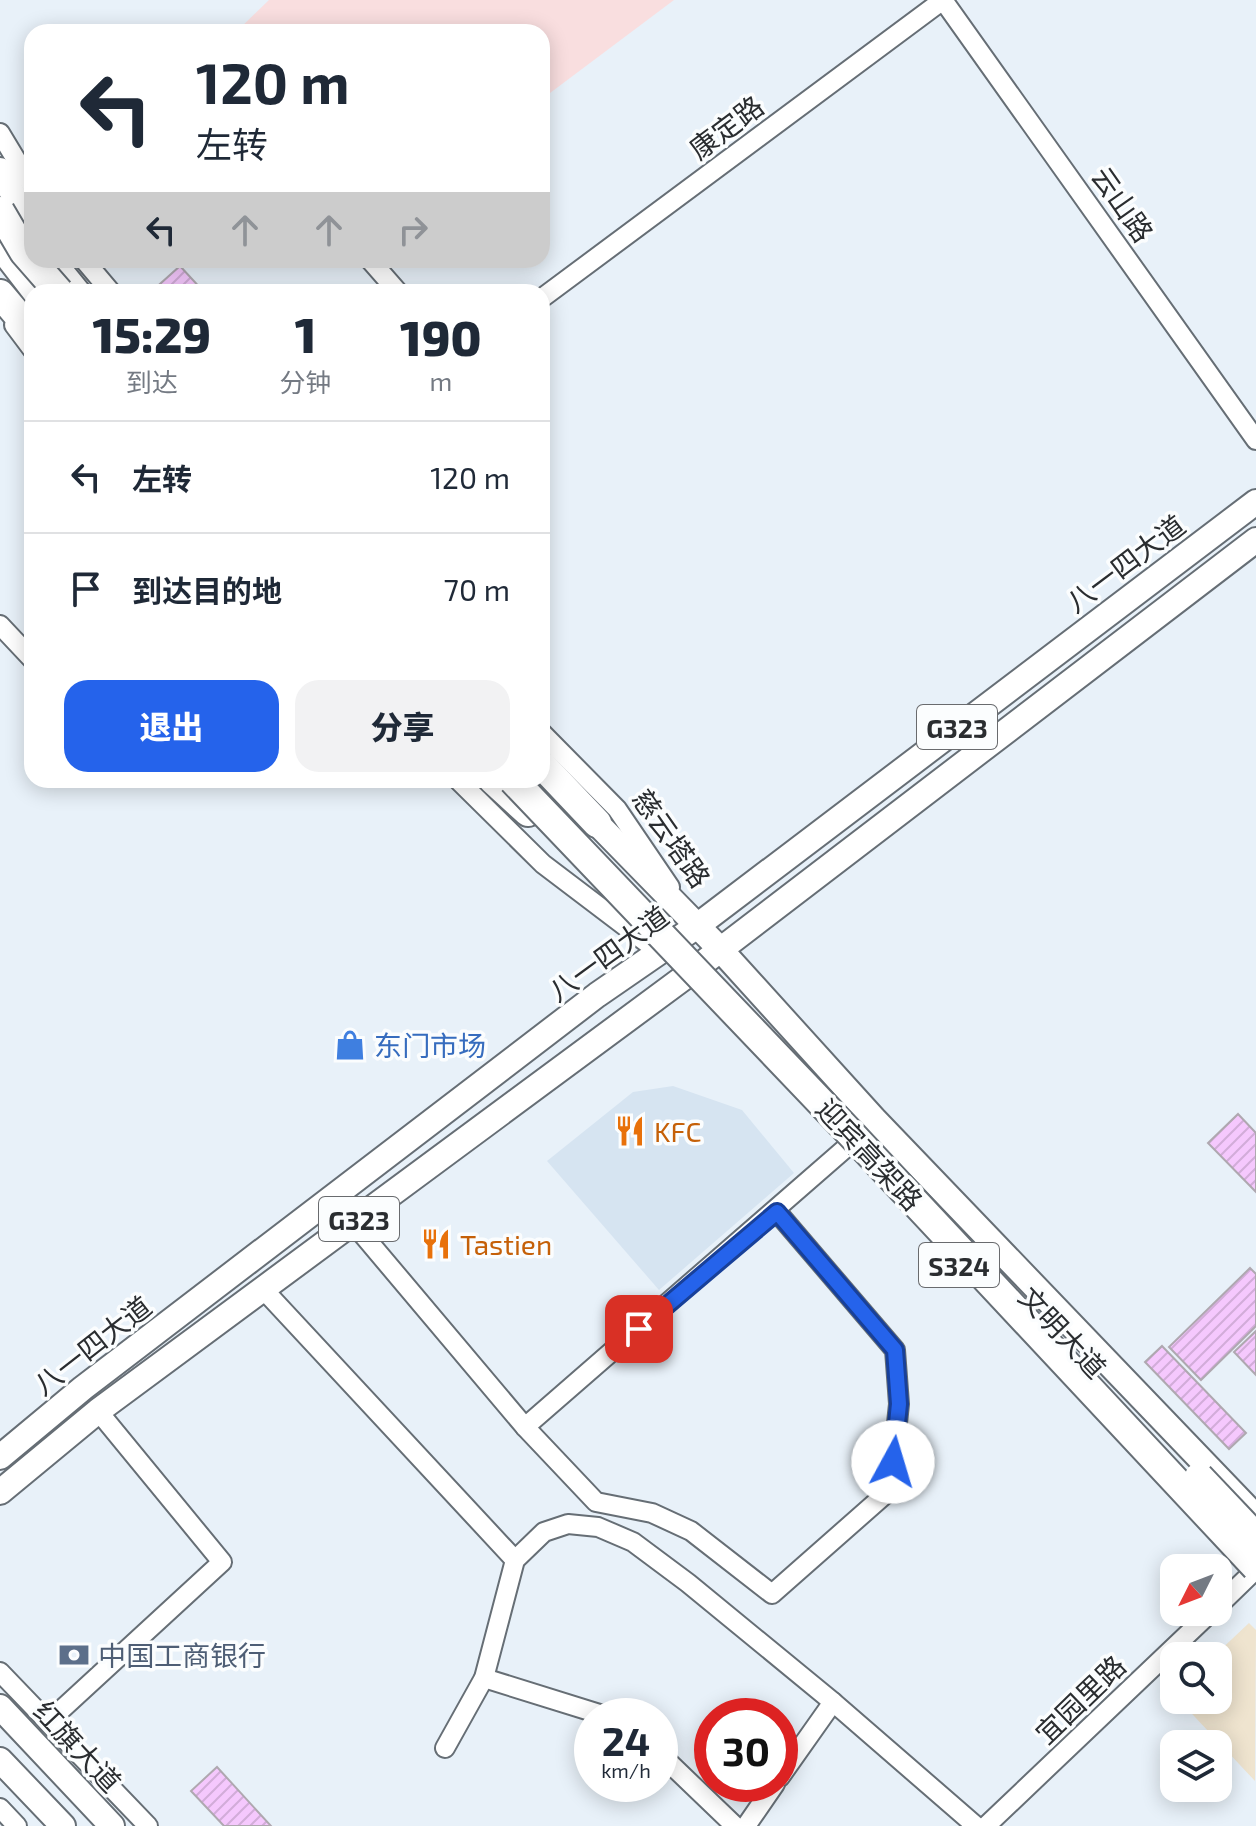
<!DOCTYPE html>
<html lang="zh">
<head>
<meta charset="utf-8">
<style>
	:root { --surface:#fff; --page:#f2f2f3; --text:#1f2937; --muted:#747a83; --line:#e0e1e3; --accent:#2563eb }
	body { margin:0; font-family:"Exo 2","Noto Sans SC",sans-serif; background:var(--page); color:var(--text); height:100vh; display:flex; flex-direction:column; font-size:30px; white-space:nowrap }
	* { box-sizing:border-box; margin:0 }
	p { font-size:26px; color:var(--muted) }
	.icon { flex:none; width:44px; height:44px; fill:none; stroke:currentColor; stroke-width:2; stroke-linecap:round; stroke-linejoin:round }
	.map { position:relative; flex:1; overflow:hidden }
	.details { position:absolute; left:24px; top:284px; width:526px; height:504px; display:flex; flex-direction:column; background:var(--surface); border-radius:24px; box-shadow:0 4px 20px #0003 }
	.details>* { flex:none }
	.banner { position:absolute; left:24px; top:24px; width:526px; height:244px; border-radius:24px; box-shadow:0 4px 20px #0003; background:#fff; color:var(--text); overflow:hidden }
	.needle { width:52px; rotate:228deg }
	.controls { position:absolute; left:1160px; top:1554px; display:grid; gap:16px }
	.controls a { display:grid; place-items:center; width:72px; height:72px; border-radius:16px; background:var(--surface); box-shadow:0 4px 20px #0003; font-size:40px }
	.speed { position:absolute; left:574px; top:1698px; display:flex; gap:16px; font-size:40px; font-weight:700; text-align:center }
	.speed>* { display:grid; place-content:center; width:104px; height:104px; border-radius:50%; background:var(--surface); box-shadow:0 4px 20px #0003; line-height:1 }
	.speed small { font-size:20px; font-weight:400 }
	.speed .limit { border:12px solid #d22; background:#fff; color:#111 }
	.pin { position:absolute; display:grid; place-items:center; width:68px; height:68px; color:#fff; margin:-34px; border-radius:16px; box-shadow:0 4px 12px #0006 }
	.me { position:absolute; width:88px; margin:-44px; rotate:6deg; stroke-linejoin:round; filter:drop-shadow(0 0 6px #0008) }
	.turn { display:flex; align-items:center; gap:28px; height:168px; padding:0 40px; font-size:36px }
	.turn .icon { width:104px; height:104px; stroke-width:2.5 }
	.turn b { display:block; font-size:56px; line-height:68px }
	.lanes { display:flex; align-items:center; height:76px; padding:0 40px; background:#0003; justify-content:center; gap:40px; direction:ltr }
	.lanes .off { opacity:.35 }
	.eta { display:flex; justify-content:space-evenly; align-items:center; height:136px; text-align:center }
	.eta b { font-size:48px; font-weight:800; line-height:56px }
	.action { display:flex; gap:16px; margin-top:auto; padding:16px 40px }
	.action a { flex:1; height:92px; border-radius:24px; background:var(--accent); color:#fff; font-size:32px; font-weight:800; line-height:92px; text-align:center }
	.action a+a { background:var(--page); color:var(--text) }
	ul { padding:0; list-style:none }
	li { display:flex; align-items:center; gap:24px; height:112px; padding:0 40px; border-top:2px solid var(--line) }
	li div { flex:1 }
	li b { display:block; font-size:30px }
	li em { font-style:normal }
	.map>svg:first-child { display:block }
	.built { fill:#d6e4f1 }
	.education { fill:#f9dedf }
	.medical { fill:#efe4cf }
	.building { fill:url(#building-hatch); stroke:#afa8b0; stroke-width:2 }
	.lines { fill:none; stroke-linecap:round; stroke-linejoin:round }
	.minor-casing { stroke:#666e75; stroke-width:22 }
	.major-casing { stroke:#666e75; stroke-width:28 }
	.highway-casing { stroke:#666e75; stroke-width:32 }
	.minor { stroke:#fff; stroke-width:18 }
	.major { stroke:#fff; stroke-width:24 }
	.highway { stroke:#fff; stroke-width:28 }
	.highway-bridge-casing { stroke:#666e75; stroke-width:32; stroke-linecap:butt }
	.highway-bridge { stroke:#fff; stroke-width:28 }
	.route-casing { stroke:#184099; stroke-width:20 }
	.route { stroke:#2563eb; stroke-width:14 }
	.labels { text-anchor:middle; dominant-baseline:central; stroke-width:7; stroke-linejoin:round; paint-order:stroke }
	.shield { fill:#fbfdfe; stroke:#696b6e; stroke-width:2 }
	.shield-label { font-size:26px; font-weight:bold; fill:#2a2d30 }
	.street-label { font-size:28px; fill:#2a2d30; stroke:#fbfdfe }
	.shop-label { font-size:28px; fill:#366cbe; stroke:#fbfdfe; text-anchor:start }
	.food-label { font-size:28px; fill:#c56008; stroke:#fbfdfe; text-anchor:start }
	.service-label { font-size:28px; fill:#4e5e75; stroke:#fbfdfe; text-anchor:start }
</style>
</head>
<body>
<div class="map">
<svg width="1256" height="1826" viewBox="0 0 1256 1826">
	<defs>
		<pattern id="building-hatch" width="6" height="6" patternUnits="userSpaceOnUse" patternTransform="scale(2)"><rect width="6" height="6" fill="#f5c8fd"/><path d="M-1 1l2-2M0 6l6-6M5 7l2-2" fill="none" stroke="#d2acd9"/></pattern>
	</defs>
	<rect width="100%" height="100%" fill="#e8f1f9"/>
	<polygon class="built" points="673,1086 742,1110 794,1173 659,1290 547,1161 633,1092"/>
	<polygon class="education" points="269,0 674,0 542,99 542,32 236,32"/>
	<polygon class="medical" points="1249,1623 1256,1630 1255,1781 1179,1700 1218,1700 1218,1656 1214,1656"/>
	<g class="building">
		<polygon points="180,266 204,292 151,292"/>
		<polygon points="1238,1114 1256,1133 1256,1192 1208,1143"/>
		<polygon points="1250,1268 1256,1274 1256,1326 1201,1380 1169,1347"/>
		<polygon points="1256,1331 1256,1375 1234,1352"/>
		<polygon points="1162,1346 1246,1433 1229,1449 1145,1362"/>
		<polygon points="217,1767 271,1826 224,1826 191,1791"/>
	</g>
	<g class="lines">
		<g class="minor-casing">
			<g id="minor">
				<polyline points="943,0 1256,440"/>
				<polyline points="0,133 32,186"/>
				<polyline points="84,260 111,292"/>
				<polyline points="370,260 398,292"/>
				<polyline points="542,298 943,0"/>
				<polyline points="14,325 32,349"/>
				<polyline points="0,625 32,659"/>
				<polyline points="542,733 617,809 670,887"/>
				<polyline points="458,780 543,864 659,952"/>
				<polyline points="353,1223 525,1427 596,1502 652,1513 691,1531 772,1594 890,1490 899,1404 895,1350 777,1212"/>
				<polyline points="263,1289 515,1560"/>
				<polyline points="525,1427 848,1146"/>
				<polyline points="1218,1606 1250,1575"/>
				<polyline points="0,1672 148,1826"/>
				<polyline points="484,1678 606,1716"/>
				<polyline points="48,1722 222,1562 98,1411"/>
				<polyline points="445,1748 484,1678 515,1560 544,1532 568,1524 598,1527 633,1542 688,1583 833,1702 976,1826"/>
				<polyline points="660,1754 735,1826"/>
				<polyline points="780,1777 833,1702"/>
				<polyline points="0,1808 17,1826"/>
				<polyline points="746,1826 775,1784"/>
				<polyline points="986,1826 1211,1612"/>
			</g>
		</g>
		<g class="major-casing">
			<g id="major">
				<polyline points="0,170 32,230"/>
				<polyline points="52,260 78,292"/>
				<polyline points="585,811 719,948 874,1119 1256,1517"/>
				<polyline points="0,1457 83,1388 597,995 697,926 1256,502"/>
				<polyline points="0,1492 98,1411 686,976 1256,540"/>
				<polyline points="0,1707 112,1826"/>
				<polyline points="0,1760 63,1826"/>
			</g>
		</g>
		<g class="highway-casing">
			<g id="highway">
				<polyline points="0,244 37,292"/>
				<polyline points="0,294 32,332"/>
				<polyline points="542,765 597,823"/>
				<polyline points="493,780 528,812"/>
			</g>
		</g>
		<use href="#minor" class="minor"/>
		<use href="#major" class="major"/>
		<use href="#highway" class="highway"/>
		<g class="highway-bridge-casing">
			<g id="highway-bridge">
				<polyline points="0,211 24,252 59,292"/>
				<polyline points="513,780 853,1136 1256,1567"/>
				<polyline points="1199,1477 1256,1537"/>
			</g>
		</g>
		<use href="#highway-bridge" class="highway-bridge"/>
	</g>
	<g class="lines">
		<g class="route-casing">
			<polyline id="route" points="639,1329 777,1212 895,1350 899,1404 893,1462"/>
		</g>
		<use href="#route" class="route"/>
	</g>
	<defs>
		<g id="shop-bare" transform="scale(2.4)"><path d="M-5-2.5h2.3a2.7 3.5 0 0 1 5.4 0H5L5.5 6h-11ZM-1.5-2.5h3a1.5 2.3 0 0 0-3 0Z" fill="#3f7fe0" stroke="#fbfdfe" stroke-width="2.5" paint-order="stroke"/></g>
		<g id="restaurant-bare" transform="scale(2.4)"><path d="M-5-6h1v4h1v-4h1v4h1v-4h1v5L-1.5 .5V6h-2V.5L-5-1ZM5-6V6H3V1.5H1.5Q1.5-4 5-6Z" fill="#e8710a" stroke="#fbfdfe" stroke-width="2.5" paint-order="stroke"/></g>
		<g id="bank-bare" transform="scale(2.4)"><path d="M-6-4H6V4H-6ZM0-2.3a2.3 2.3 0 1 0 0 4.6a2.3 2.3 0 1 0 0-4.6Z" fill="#5c6f8a" stroke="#fbfdfe" stroke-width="2.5" paint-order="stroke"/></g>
	</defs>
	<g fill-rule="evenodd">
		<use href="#shop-bare" x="350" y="1045"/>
		<use href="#restaurant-bare" x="630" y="1131"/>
		<use href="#restaurant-bare" x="436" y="1244"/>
		<use href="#bank-bare" x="74" y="1655"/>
	</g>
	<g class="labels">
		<g class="shield">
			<rect x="917" y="705" width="80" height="44" rx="6"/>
			<rect x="319" y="1197" width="80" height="44" rx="6"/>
			<rect x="919" y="1243" width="80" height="44" rx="6"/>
		</g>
		<g class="shield-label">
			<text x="957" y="727">G323</text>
			<text x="359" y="1219">G323</text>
			<text x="959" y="1265">S324</text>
		</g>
		<g class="street-label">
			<text transform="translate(726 127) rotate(-37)">康定路</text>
			<text transform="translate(1123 204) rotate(55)">云山路</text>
			<text transform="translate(1125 563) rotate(-37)">八一四大道</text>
			<text transform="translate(672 838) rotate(55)">慈云塔路</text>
			<text transform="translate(608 953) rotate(-36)">八一四大道</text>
			<text transform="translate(870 1154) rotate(47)">迎宾高架路</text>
			<text transform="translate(1063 1332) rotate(47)">文明大道</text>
			<text transform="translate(92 1345) rotate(-38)">八一四大道</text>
			<text transform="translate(1080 1699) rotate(-44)">宜园里路</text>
			<text transform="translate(78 1746) rotate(47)">红旗大道</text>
		</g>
		<g class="shop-label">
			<text x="374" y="1045">东门市场</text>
		</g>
		<g class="food-label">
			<text x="654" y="1131">KFC</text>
			<text x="460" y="1244">Tastien</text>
		</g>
		<g class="service-label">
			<text x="98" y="1655">中国工商银行</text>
		</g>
	</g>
</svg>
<div class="controls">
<a><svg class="needle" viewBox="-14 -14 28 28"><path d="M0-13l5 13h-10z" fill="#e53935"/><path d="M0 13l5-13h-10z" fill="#747a83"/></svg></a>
<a><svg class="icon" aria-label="search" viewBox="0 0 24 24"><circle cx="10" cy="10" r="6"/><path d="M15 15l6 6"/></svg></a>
<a><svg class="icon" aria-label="layers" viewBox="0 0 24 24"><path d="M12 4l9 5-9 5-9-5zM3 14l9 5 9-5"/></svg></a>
</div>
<div class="speed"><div>24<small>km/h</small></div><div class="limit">30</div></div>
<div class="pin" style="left:639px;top:1329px;background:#d93025"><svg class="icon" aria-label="arrive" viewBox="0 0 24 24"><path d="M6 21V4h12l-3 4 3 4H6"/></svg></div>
<svg class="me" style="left:893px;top:1462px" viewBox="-20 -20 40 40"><circle r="19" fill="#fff"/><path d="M0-13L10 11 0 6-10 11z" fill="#2563eb"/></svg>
<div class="banner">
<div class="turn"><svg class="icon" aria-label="left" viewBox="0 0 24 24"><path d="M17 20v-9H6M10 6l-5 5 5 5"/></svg><div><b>120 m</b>左转</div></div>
<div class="lanes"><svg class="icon" aria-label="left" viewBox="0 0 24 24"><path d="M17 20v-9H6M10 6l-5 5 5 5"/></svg><svg class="icon off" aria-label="ahead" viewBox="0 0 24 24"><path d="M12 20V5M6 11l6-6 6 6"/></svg><svg class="icon off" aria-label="ahead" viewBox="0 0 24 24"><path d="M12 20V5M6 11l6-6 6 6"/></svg><svg class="icon off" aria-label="right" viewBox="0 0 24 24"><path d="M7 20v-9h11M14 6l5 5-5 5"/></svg></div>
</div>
<section class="details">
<div class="eta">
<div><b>15:29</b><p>到达</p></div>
<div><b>1</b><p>分钟</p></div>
<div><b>190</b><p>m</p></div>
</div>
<ul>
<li><svg class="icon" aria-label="left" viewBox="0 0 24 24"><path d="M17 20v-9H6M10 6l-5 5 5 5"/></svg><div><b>左转</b></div><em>120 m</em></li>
<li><svg class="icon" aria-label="arrive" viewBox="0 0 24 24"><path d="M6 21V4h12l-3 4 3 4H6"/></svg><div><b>到达目的地</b></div><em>70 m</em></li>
</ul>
<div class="action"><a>退出</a><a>分享</a></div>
</section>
</div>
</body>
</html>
